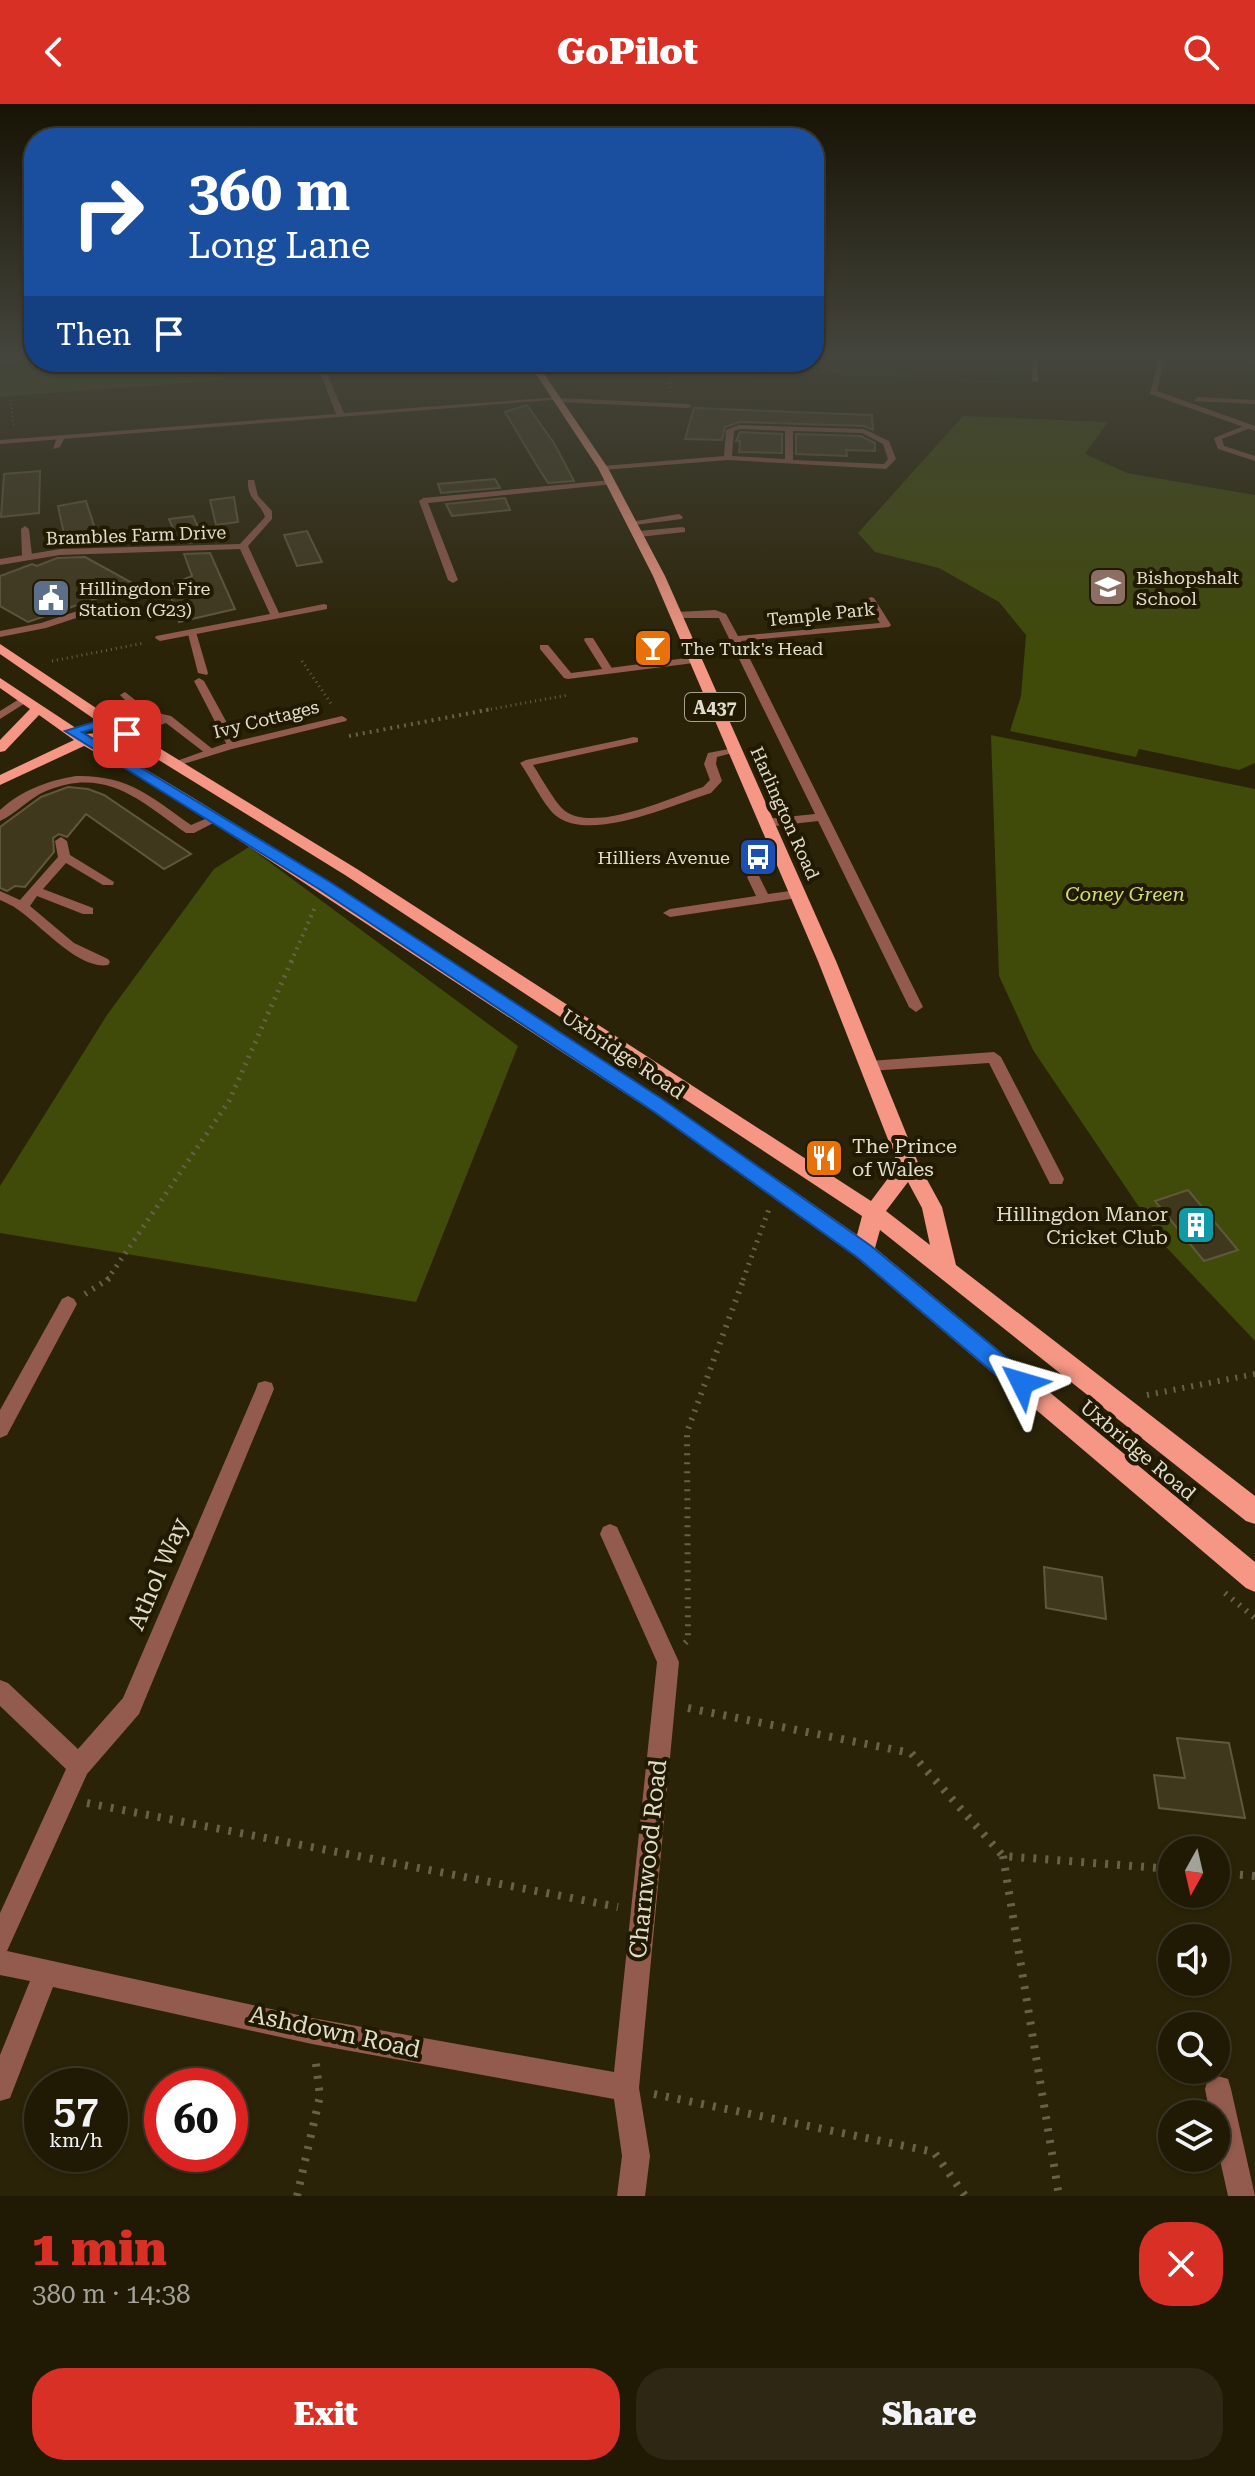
<!DOCTYPE html>
<html lang="en">
<head>
<meta charset="utf-8">
<style>
	:root { --surface:#201a05; --page:#2d2713; --text:#f1f3f6; --muted:#a2a19a; --line:#3d3827; --accent:#d93025 }
	body { margin:0; font-family:"Roboto Serif",serif; background:var(--page); color:var(--text); height:100vh; display:flex; flex-direction:column; font-size:30px; white-space:nowrap }
	* { box-sizing:border-box; margin:0 }
	p { font-size:26px; color:var(--muted) }
	.icon { flex:none; width:44px; height:44px; fill:none; stroke:currentColor; stroke-width:2; stroke-linecap:round; stroke-linejoin:round }
	.map { position:relative; height:2092px; overflow:hidden }
	.side { display:flex; flex-direction:column; background:var(--surface); flex:1 }
	.side>* { flex:none }
	.banner { position:absolute; left:24px; top:24px; width:800px; height:244px; border-radius:32px; box-shadow:0 2px 6px #0004,0 0 0 2px var(--line); background:#1a4fa0; color:#fff; overflow:hidden }
	.needle { width:52px; rotate:188deg }
	.fabs { position:absolute; left:1158px; top:1732px; display:grid; gap:16px }
	.fabs a { display:grid; place-items:center; width:72px; height:72px; border-radius:50%; background:var(--surface); box-shadow:0 2px 6px #0004,0 0 0 2px var(--line); font-size:40px }
	.speed { position:absolute; left:24px; top:1964px; display:flex; gap:16px; font-size:40px; font-weight:700; text-align:center }
	.speed>* { display:grid; place-content:center; width:104px; height:104px; border-radius:50%; background:var(--surface); box-shadow:0 2px 6px #0004,0 0 0 2px var(--line); line-height:1 }
	.speed small { font-size:20px; font-weight:400 }
	.speed .limit { border:12px solid #d22; background:#fff; color:#111 }
	.pin { position:absolute; display:grid; place-items:center; width:68px; height:68px; color:#fff; margin:-34px; border-radius:16px; box-shadow:0 4px 12px #0006 }
	.me { position:absolute; width:88px; margin:-44px; rotate:310deg; stroke-linejoin:round; filter:drop-shadow(0 0 6px #0008) }
	.turn { display:flex; align-items:center; gap:28px; height:168px; padding:0 32px; font-size:36px }
	.turn .icon { width:104px; height:104px; stroke-width:2.5 }
	.turn b { display:block; font-size:56px; line-height:68px }
	.then { display:flex; align-items:center; height:76px; padding:0 32px; background:#0003; gap:16px; font-size:30px }
	.round { display:grid; place-items:center; flex:none; width:84px; height:84px; border-radius:32px; background:var(--page) }
	.summary { display:flex; align-items:center; justify-content:space-between; height:136px; padding:0 32px }
	h1 { font-size:48px; font-weight:800; line-height:60px; color:var(--accent) }
	.primary-button { display:flex; gap:16px; margin-top:auto; padding:16px 32px }
	.primary-button a { flex:1; height:92px; border-radius:32px; background:var(--accent); color:#fff; font-size:32px; font-weight:800; line-height:92px; text-align:center }
	.primary-button a+a { background:var(--page); color:var(--text) }
	header { display:flex; justify-content:space-between; align-items:center; height:104px; padding:0 32px; background:var(--accent); color:#fff; font-size:36px; font-weight:800 }
	.map>svg:first-child { display:block }
	.green { fill:#404a09 }
	.building { fill:#40381d; stroke:#60583c; stroke-width:2 }
	.lines { fill:none; stroke-linecap:round; stroke-linejoin:round }
	.path-far5 { stroke:#67614a; stroke-width:2; stroke-dasharray:1 3; stroke-linecap:butt }
	.path-far4 { stroke:#67614a; stroke-width:3; stroke-dasharray:1 4; stroke-linecap:butt }
	.path-far3 { stroke:#67614a; stroke-width:4; stroke-dasharray:2 5; stroke-linecap:butt }
	.path-far2 { stroke:#67614a; stroke-width:5; stroke-dasharray:2 6; stroke-linecap:butt }
	.path-far1 { stroke:#67614a; stroke-width:6; stroke-dasharray:2 7; stroke-linecap:butt }
	.path { stroke:#67614a; stroke-width:8; stroke-dasharray:3 9; stroke-linecap:butt }
	.service { fill:#935a4e; fill-rule:evenodd }
	.minor { fill:#935a4e; fill-rule:evenodd }
	.primary { fill:#f59784; fill-rule:evenodd }
	.route { fill:#1a73e8; stroke:#114b97; stroke-width:2 }
	.labels { text-anchor:middle; dominant-baseline:central; stroke-width:8; stroke-linejoin:round; paint-order:stroke }
	.far-street-label { font-size:18px; fill:#e1ddcd; stroke:#211900 }
	.far-poi-label { font-size:18px; fill:#e1ddcd; stroke:#211900; text-anchor:start }
	.shield { fill:#211900; stroke:#a7a290; stroke-width:2 }
	.shield-label { font-size:18px; font-weight:bold; fill:#e1ddcd }
	.park-label { font-size:20px; font-style:italic; fill:#cbe06e; stroke:#211900 }
	.street-label { font-size:20px; fill:#e1ddcd; stroke:#211900 }
	.poi-label { font-size:20px; fill:#e1ddcd; stroke:#211900; text-anchor:start }
	.near-street-label { font-size:24px; fill:#e1ddcd; stroke:#211900 }
</style>
</head>
<body>
<header><svg class="icon" aria-label="back" viewBox="0 0 24 24"><path d="M15 5l-7 7 7 7"/></svg>GoPilot<svg class="icon" aria-label="search" viewBox="0 0 24 24"><circle cx="10" cy="10" r="6"/><path d="M15 15l6 6"/></svg></header>
<div class="map">
<svg width="1255" height="2092" viewBox="0 0 1255 2092">
	<rect width="100%" height="100%" fill="#2a2307"/>
	<g class="green">
		<polygon points="0,253 34,253 34,258 222,258 223,276 0,293"/>
		<polygon points="963,312 1108,318 1085,350 1127,369 1255,391 1255,659 1239,666 1139,645 1136,653 1010,627 1021,592 1026,531 999,498 939,464 875,448 858,429"/>
		<polygon points="991,631 1255,685 1255,1237 1166,1143 1033,946 999,872"/>
		<polygon points="249,743 518,942 416,1198 0,1129 0,1082 107,911 214,765"/>
	</g>
	<g class="building">
		<polygon points="527,301 554,339 574,377 548,379 536,360 505,308"/>
		<polygon points="694,304 872,311 873,326 864,322 739,318 725,323 722,336 685,335"/>
		<polygon points="740,328 782,330 782,349 739,348 740,337 736,337"/>
		<polygon points="796,330 861,332 875,339 875,347 846,346 847,352 796,350"/>
		<polygon points="40,367 39,409 1,413 4,370"/>
		<polygon points="495,375 500,384 441,389 438,380"/>
		<polygon points="234,393 238,418 216,421 210,396"/>
		<polygon points="505,394 510,406 452,412 446,400"/>
		<polygon points="86,397 97,431 65,435 58,402"/>
		<polygon points="193,412 205,438 179,439 169,415"/>
		<polygon points="307,427 322,458 297,462 284,431"/>
		<polygon points="210,449 235,505 179,518 168,482 192,472 184,450"/>
		<polygon points="85,453 136,481 28,518 0,502 0,472 32,460 37,462 57,454"/>
		<polygon points="68,683 88,685 104,691 191,750 164,765 86,710 67,733 59,730 53,734 54,748 25,783 15,782 7,787 0,784 0,723 41,693"/>
		<polygon points="1188,1086 1238,1146 1204,1157 1155,1097"/>
		<polygon points="1044,1463 1102,1473 1106,1515 1046,1504"/>
		<polygon points="1177,1634 1229,1639 1245,1714 1159,1704 1154,1671 1185,1674"/>
	</g>
	<g class="lines">
		<g class="path-far5">
			<polyline points="783,265 1021,279"/>
			<polyline points="670,288 669,273 752,273"/>
			<polyline points="10,292 14,324"/>
		</g>
		<g class="path-far4">
			<polyline points="52,557 144,539"/>
			<polyline points="302,557 332,601"/>
			<polyline points="481,607 568,591"/>
		</g>
		<g class="path-far3">
			<polyline points="349,632 492,605"/>
			<polyline points="291,858 316,801"/>
		</g>
		<g class="path-far2">
			<polyline points="107,1176 229,997 292,856"/>
			<polyline points="743,1176 769,1105"/>
		</g>
		<g class="path-far1">
			<polyline points="85,1190 110,1174"/>
			<polyline points="1147,1291 1255,1270"/>
			<polyline points="1225,1489 1255,1514"/>
			<polyline points="685,1539 688,1536 687,1328 744,1174"/>
		</g>
		<g class="path">
			<polyline points="688,1604 911,1649 1003,1752 1172,1765"/>
			<polyline points="87,1699 618,1803"/>
			<polyline points="1003,1752 1059,2092"/>
			<polyline points="1216,1769 1255,1772"/>
			<polyline points="654,1990 934,2048 965,2092"/>
			<polyline points="297,2092 320,1992 315,1952"/>
		</g>
		<g class="service">
			<polygon points="560,294 688,300 692,302 688,304 557,298"/>
			<path d="M739,321L864,325L889,337L896,355L886,365L728,356L603,366L599,364L603,362L724,352L726,326ZM740,325L785,327V355L732,352L734,327ZM793,327L862,329L883,340L888,355L884,360L793,356Z"/>
			<polygon points="1246,321 1253,323 1222,335 1224,342 1255,352 1255,357 1218,345 1214,334"/>
			<polygon points="61,331 65,333 60,343 53,345 57,333"/>
			<polygon points="679,410 683,413 682,415 634,421 630,418"/>
			<polygon points="25,422 29,425 32,452 27,455 22,452 21,425"/>
			<polygon points="682,423 685,424 685,428 639,433 635,430 639,427"/>
			<polygon points="93,502 131,503 136,506 131,509 94,508 46,524 0,533 0,527 41,519"/>
			<polygon points="187,526 196,528 208,569 207,571 198,569"/>
			<polygon points="585,534 593,534 613,566 612,568 604,568 584,536"/>
			<polygon points="199,574 204,577 239,641 237,643 227,641 194,577"/>
			<polygon points="125,588 149,607 171,612 215,647 205,649 166,619 131,632 123,632 123,628 156,615 141,612 120,591"/>
			<polygon points="21,594 30,596 0,615 0,607"/>
			<path d="M76,672C129,671 151,693 191,721L217,710L223,714L194,729H186C140,697 107,662 46,687C29,694 16,710 0,717V706C22,686 47,677 76,672Z"/>
			<path d="M61,733L67,737L70,751L114,778L113,781H103L66,759L43,785L93,804V810H83L37,792L30,802L74,839L108,855L110,858L108,861C78,866 40,820 17,805C12,801 6,799 0,796V787L20,796L58,753L55,737Z"/>
			<polygon points="753,769 758,770 768,790 797,786 804,790 797,794 670,813 663,809 670,805 756,792 747,773"/>
		</g>
		<g class="minor">
			<polygon points="1031,253 1037,253 1038,278 1032,277"/>
			<polygon points="1159,253 1165,253 1157,287 1255,322 1255,327 1150,290"/>
			<polygon points="1250,255 1255,255 1255,259 1248,258"/>
			<polygon points="316,258 322,258 344,309 559,293 563,295 0,340 0,336 336,310"/>
			<polygon points="764,258 770,258 768,270 765,272 762,270"/>
			<polygon points="1197,293 1255,296 1255,300 1194,297"/>
			<path d="M248,376H254L258,392L272,407V415L248,442L279,509L324,500L327,501V505L160,537L155,534L156,532L270,510L240,445L60,451L0,461V455L60,445L240,440L265,413C260,397 247,397 248,376Z"/>
			<polygon points="611,376 614,380 428,399 458,476 453,479 448,476 419,397 423,394"/>
			<polygon points="871,493 874,494 891,521 889,523 741,537 923,903 916,908 909,903 818,717 766,723 760,719 766,715 815,710 719,514 677,514 672,511 677,508 715,506 726,510 738,532 880,519 866,496"/>
			<polygon points="540,541 548,541 571,569 694,553 699,556 694,559 568,575 564,574 540,545"/>
			<polygon points="342,612 347,615 346,617 232,645 177,662 171,659 224,640"/>
			<path d="M634,633L638,634V638L533,661C541,673 555,699 565,707C595,729 670,694 703,683L710,676L704,660L708,649L734,644L740,647L717,653L716,660L722,677L711,689C674,700 589,740 555,711C543,700 530,673 520,659L526,656Z"/>
			<polygon points="994,948 1001,953 1064,1075 1062,1080 1050,1080 989,959 869,967 861,962 869,957"/>
			<polygon points="68,1192 74,1195 77,1200 7,1331 0,1334 0,1306 62,1195"/>
			<polygon points="265,1277 272,1279 274,1285 139,1610 87,1670 7,1847 312,1914 614,1968 657,1558 600,1430 603,1423 610,1420 617,1423 679,1558 639,1984 650,2052 645,2092 617,2092 622,2052 614,1995 312,1940 53,1883 10,1994 0,1997 0,1951 30,1877 0,1871 0,1809 66,1665 0,1602 0,1576 8,1579 78,1645 123,1594 256,1285 258,1279"/>
			<polygon points="1218,1972 1228,1975 1231,1985 1255,2092 1228,2092 1216,2038 1216,2010 1210,2010 1205,1985 1208,1975"/>
		</g>
		<path class="primary" d="M528,258H536L608,364L665,472L836,857L919,1061L942,1103L956,1161L1255,1392V1420L1246,1417L880,1126L875,1144L1255,1458V1488L1246,1484L856,1153L652,1007L161,685L84,642L0,681V671L74,636L39,611L5,647L0,648V636L30,605L0,584V574L85,630L98,629L100,632L95,636C187,688 275,745 363,801C531,907 695,1017 857,1131L862,1112L345,771L110,626L0,550V540L120,620L357,765L871,1097L898,1061L818,857L653,472L598,364ZM908,1078L922,1104L930,1141L886,1107Z"/>
	</g>
	<linearGradient id="sky" x2="0" y2="1"><stop stop-color="#171304"/><stop offset="0.46" stop-color="#44453c"/><stop offset="1" stop-color="#44453c" stop-opacity="0"/></linearGradient>
	<rect width="1255" height="546" fill="url(#sky)"/>
	<polygon class="route" points="107,614 133,630 122,632 105,622 82,628 330,778 665,997 871,1142 1029,1272 1032,1279 1029,1286 1014,1286 857,1153 653,1007 319,785 65,627"/>
	<defs>
		<g id="school-square" transform="scale(2)"><rect x="-9" y="-9" width="18" height="18" rx="4" fill="#8d6e63" stroke="#211900"/><path d="M0-5L7-2L0 1L-7-2ZM-4 1L0 2.5L4 1V4Q0 6-4 4Z" fill="#fff"/></g>
		<g id="civic-square" transform="scale(2)"><rect x="-9" y="-9" width="18" height="18" rx="4" fill="#5c6f8a" stroke="#211900"/><path d="M-.6-6.5H3V-4.5H.6V-3L4-1V1h2V6H-6V1h2V-1L-.6-3ZM-1.2 2.5V6h2.4V2.5Z" fill="#fff"/></g>
		<g id="bar-square" transform="scale(2)"><rect x="-9" y="-9" width="18" height="18" rx="4" fill="#e8710a" stroke="#211900"/><path d="M-6-5H6L.8 .8V4.5H3.5V6h-7V4.5H-.8V.8Z" fill="#fff"/></g>
		<g id="bus-square" transform="scale(2)"><rect x="-9" y="-9" width="18" height="18" rx="4" fill="#1a4fb4" stroke="#211900"/><path d="M-5-6H5V4H4V6H2V4H-2V6H-4V4H-5ZM-3.5-4V0h7V-4ZM-3.5 1.2v1.5H-2V1.2ZM2 1.2v1.5H3.5V1.2Z" fill="#fff"/></g>
		<g id="restaurant-square" transform="scale(2)"><rect x="-9" y="-9" width="18" height="18" rx="4" fill="#e8710a" stroke="#211900"/><path d="M-5-6h1v4h1v-4h1v4h1v-4h1v5L-1.5 .5V6h-2V.5L-5-1ZM5-6V6H3V1.5H1.5Q1.5-4 5-6Z" fill="#fff"/></g>
		<g id="building-square" transform="scale(2)"><rect x="-9" y="-9" width="18" height="18" rx="4" fill="#0f9aa8" stroke="#211900"/><path d="M-4-6H4V6H1V3H-1V6H-4ZM-2.5-4.3h1.7v1.8h-1.7ZM.8-4.3h1.7v1.8H.8ZM-2.5-1h1.7V.8h-1.7ZM.8-1h1.7V.8H.8Z" fill="#fff"/></g>
	</defs>
	<g fill-rule="evenodd">
		<use href="#school-square" x="1108" y="483"/>
		<use href="#civic-square" x="51" y="494"/>
		<use href="#bar-square" x="653" y="544"/>
		<use href="#bus-square" x="758" y="753"/>
		<use href="#restaurant-square" x="824" y="1054"/>
		<use href="#building-square" x="1196" y="1121"/>
	</g>
	<g class="labels">
		<g class="far-street-label">
			<text transform="translate(136 431) rotate(-2)">Brambles Farm Drive</text>
			<text transform="translate(821 510) rotate(-6)">Temple Park</text>
			<text transform="translate(266 615) rotate(-14)">Ivy Cottages</text>
			<text transform="translate(785 709) rotate(66)">Harlington Road</text>
		</g>
		<g class="far-poi-label">
			<text x="1136" y="473">Bishopshalt<tspan x="1136" dy="21">School</tspan></text>
			<text x="79" y="484">Hillingdon Fire<tspan x="79" dy="21">Station (G23)</tspan></text>
			<text x="681" y="544">The Turk's Head</text>
			<text x="730" y="753" text-anchor="end">Hilliers Avenue</text>
		</g>
		<rect class="shield" x="685" y="589" width="60" height="28" rx="6"/>
		<g class="shield-label">
			<text x="715" y="603">A437</text>
		</g>
		<g class="park-label">
			<text x="1125" y="790">Coney Green</text>
		</g>
		<g class="street-label">
			<text transform="translate(623 950) rotate(34)">Uxbridge Road</text>
			<text transform="translate(1138 1346) rotate(40)">Uxbridge Road</text>
		</g>
		<g class="poi-label">
			<text x="852" y="1042">The Prince<tspan x="852" dy="23">of Wales</tspan></text>
			<text x="1168" y="1110" text-anchor="end">Hillingdon Manor<tspan x="1168" dy="23">Cricket Club</tspan></text>
		</g>
		<g class="near-street-label">
			<text transform="translate(158 1470) rotate(-67)">Athol Way</text>
			<text transform="translate(648 1755) rotate(-84)">Charnwood Road</text>
			<text transform="translate(335 1928) rotate(12)">Ashdown Road</text>
		</g>
	</g>
</svg>
<div class="fabs">
<a><svg class="needle" viewBox="-14 -14 28 28"><path d="M0-13l5 13h-10z" fill="#e53935"/><path d="M0 13l5-13h-10z" fill="#a2a19a"/></svg></a>
<a><svg class="icon" aria-label="sound" viewBox="0 0 24 24"><path d="M4 9h4l5-4v14l-5-4H4zM17 9q2 3 0 6"/></svg></a>
<a><svg class="icon" aria-label="search" viewBox="0 0 24 24"><circle cx="10" cy="10" r="6"/><path d="M15 15l6 6"/></svg></a>
<a><svg class="icon" aria-label="layers" viewBox="0 0 24 24"><path d="M12 4l9 5-9 5-9-5zM3 14l9 5 9-5"/></svg></a>
</div>
<div class="speed"><div>57<small>km/h</small></div><div class="limit">60</div></div>
<div class="pin" style="left:127px;top:630px;background:#d93025"><svg class="icon" aria-label="arrive" viewBox="0 0 24 24"><path d="M6 21V4h12l-3 4 3 4H6"/></svg></div>
<svg class="me" style="left:1022px;top:1279px" viewBox="-20 -20 40 40"><path d="M0-17L14 15 0 8-14 15z" fill="#1a73e8" stroke="#fff" stroke-width="4"/></svg>
<div class="banner">
<div class="turn"><svg class="icon" aria-label="right" viewBox="0 0 24 24"><path d="M7 20v-9h11M14 6l5 5-5 5"/></svg><div><b>360 m</b>Long Lane</div></div>
<div class="then">Then<svg class="icon" aria-label="arrive" viewBox="0 0 24 24"><path d="M6 21V4h12l-3 4 3 4H6"/></svg></div>
</div>
</div>
<section class="side">
<div class="summary"><div><h1>1 min</h1><p>380 m · 14:38</p></div><a class="round" style="background:#d93025;color:#fff"><svg class="icon" aria-label="close" viewBox="0 0 24 24"><path d="M6 6l12 12M18 6L6 18"/></svg></a></div>
<div class="primary-button"><a>Exit</a><a>Share</a></div>
</section>
</body>
</html>
